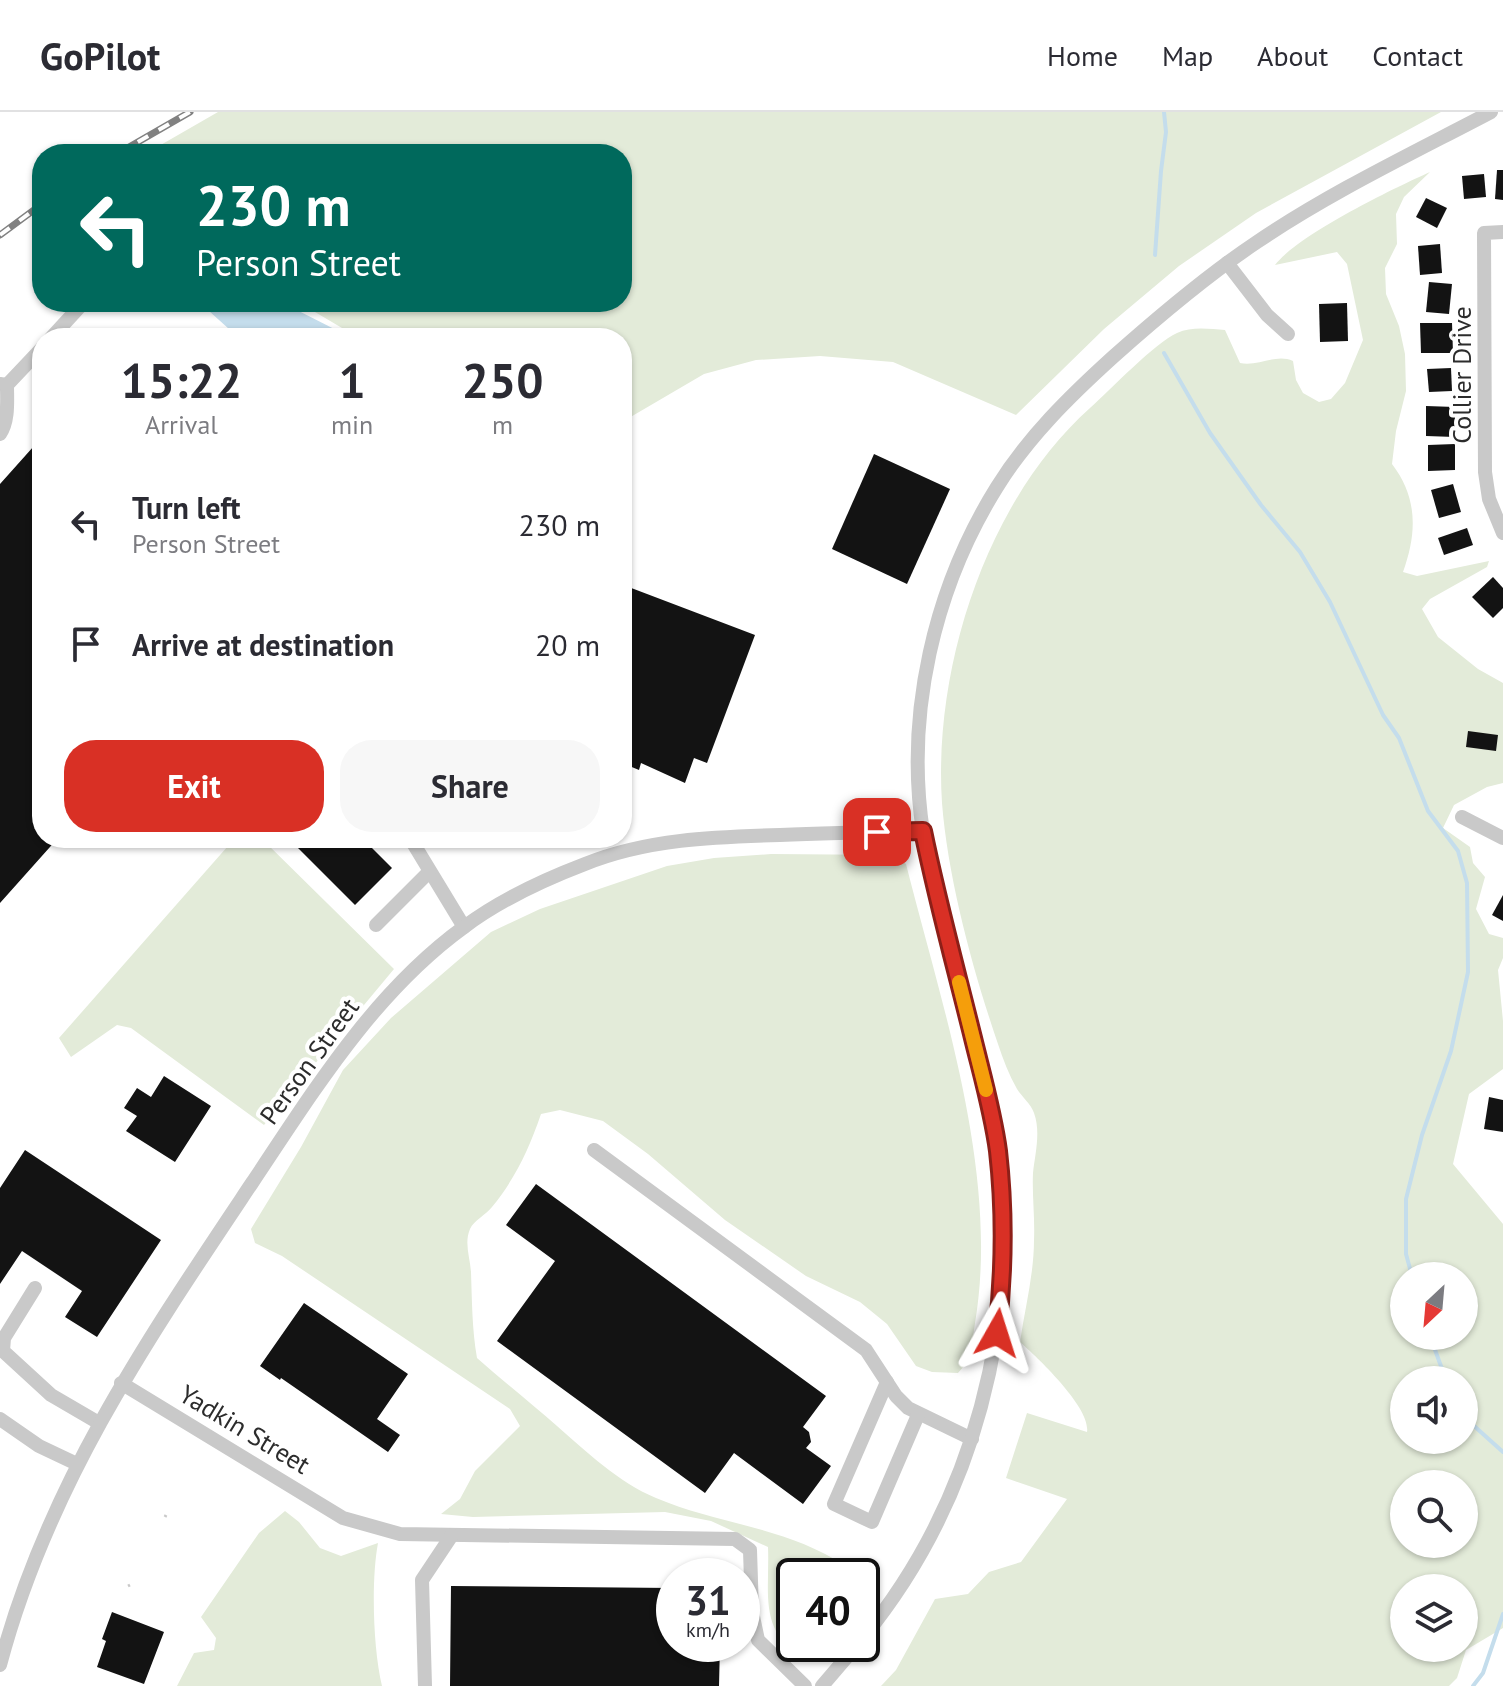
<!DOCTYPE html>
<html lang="en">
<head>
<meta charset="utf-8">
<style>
	:root { --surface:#fff; --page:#f7f7f7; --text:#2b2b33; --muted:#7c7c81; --line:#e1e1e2; --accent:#d93025 }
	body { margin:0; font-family:"PT Sans",sans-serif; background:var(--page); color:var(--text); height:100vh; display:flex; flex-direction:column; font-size:30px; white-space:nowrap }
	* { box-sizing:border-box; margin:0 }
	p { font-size:26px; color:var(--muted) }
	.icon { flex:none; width:44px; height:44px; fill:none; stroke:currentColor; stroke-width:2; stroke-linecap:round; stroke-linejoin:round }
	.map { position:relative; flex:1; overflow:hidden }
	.panel { position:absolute; left:32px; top:216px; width:600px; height:520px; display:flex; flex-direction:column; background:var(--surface); border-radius:32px; box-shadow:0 2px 6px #0004 }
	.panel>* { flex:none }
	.guide { position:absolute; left:32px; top:32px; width:600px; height:168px; border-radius:32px; box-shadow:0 2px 6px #0004; background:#00695c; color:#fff; overflow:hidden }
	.needle { width:52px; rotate:206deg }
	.tools { position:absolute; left:1390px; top:1150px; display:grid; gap:16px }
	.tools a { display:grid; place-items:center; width:88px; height:88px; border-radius:50%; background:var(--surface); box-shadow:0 2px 6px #0004; font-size:40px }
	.speed { position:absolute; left:656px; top:1446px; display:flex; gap:16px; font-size:40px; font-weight:700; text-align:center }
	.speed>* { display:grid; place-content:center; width:104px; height:104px; border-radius:50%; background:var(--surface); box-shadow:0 2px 6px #0004; line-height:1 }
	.speed small { font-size:20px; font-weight:400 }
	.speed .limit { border:4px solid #111; border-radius:12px; background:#fff; color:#111 }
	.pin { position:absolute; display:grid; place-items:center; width:68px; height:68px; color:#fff; margin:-34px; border-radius:16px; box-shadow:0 4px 12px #0006 }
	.me { position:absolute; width:88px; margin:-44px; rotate:6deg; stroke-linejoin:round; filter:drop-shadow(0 0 6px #0008) }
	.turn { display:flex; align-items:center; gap:28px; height:168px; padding:0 32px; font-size:36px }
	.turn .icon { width:104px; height:104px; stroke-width:2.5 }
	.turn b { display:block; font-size:56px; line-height:68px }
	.eta { display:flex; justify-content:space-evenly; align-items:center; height:136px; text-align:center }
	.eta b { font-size:48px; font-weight:700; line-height:56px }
	.cta { display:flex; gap:16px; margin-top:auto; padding:16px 32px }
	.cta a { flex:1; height:92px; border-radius:32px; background:var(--accent); color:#fff; font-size:32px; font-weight:700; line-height:92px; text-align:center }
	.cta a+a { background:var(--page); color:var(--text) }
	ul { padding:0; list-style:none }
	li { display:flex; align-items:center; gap:24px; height:120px; padding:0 32px }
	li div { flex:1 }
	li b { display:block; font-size:30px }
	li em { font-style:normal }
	header { display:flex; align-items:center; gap:48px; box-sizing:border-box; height:112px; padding:0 40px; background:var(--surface); border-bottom:2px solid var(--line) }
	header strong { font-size:38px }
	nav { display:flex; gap:44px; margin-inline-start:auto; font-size:28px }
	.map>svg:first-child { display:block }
	.green { fill:#e3ebd9; fill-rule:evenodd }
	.water { fill:#c4ddec }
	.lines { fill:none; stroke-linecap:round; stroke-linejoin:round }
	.stream { stroke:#c4ddec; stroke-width:4 }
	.building { fill:#131313 }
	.path { stroke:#c9c9c9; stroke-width:3; stroke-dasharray:4 4; stroke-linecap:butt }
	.minor { stroke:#c9c9c9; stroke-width:14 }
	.rail-casing { stroke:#818181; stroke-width:7 }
	.rail { stroke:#fff; stroke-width:4; stroke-dasharray:12; stroke-linecap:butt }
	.route-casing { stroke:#8d1f18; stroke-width:20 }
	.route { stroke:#d93025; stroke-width:14 }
	.slow { stroke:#f59e0b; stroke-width:14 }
	.labels { text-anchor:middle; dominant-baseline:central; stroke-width:8; stroke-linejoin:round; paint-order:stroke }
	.street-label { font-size:26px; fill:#2c2c2c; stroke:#fff }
</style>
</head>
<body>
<header>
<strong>GoPilot</strong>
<nav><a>Home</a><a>Map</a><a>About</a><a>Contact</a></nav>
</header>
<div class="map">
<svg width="1503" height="1574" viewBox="0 0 1503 1574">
	<rect width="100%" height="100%" fill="#fff"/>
	<g class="green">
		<polygon points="218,0 1441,0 1256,101 1179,154 1104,217 1016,303 893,250 820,244 756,248 704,262 622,310 622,226 359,226 298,190 622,190 622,42 145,42"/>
		<path d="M1430,60L1404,85L1396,102L1397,132L1385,156L1386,182L1399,214L1405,242L1406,279L1396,319L1392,352C1418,386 1417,421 1403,460L1417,464L1489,449L1487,455L1430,487L1422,497L1438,525L1478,557L1503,571V671L1487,675L1454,693L1443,716L1470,735L1473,751L1485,765L1476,797L1489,822L1503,826V846L1498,858L1503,909V957L1469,982L1453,1052L1503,1112V1516L1466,1538L1457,1566L1449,1574H881L896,1558L935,1487L968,1482L989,1460L1021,1450L1067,1387L1006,1366L1027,1301L1087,1320C1091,1296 1038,1246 1020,1230C1025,1196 1034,1162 1034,1128C1035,1106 1032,1083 1033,1061C1035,1042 1041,1020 1034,1001C1031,992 1022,985 1017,977C1009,963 1003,947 998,932C973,859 948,767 942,691C933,555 987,388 1090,296C1111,277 1155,231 1177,221C1192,214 1210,217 1225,218L1240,251C1258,255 1276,241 1293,249L1296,268L1303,281L1319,290L1331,287L1345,271L1363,228L1347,152L1337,140L1275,153C1298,123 1392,77 1430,60ZM1404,1164H1464V1224H1404ZM1404,1268H1464V1328H1404ZM1404,1372H1464V1432H1404ZM1404,1476H1464V1536H1404Z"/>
		<polygon points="235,726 261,726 394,857 264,1013 131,916 117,913 71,945 59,926"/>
		<path d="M771,742L893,743L906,752C942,895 1000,1063 975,1211C972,1231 972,1247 958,1261L932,1260L916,1254L887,1212L860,1190L806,1164L725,1108L648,1042L603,1009L560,998L541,1002C529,1037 515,1067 492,1095C486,1103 474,1108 470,1117C464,1131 470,1145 471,1160C472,1189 472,1217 477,1246C503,1269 531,1291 557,1314C587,1340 618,1370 656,1386C720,1413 784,1414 846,1454L847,1464H794V1532H817L806,1546C757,1522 770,1480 768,1435L711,1409L665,1400L473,1405L441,1402L460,1387L475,1359L520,1314L510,1297L282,1144L255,1131L251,1117L301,1035L343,958L391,906L491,820L540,797L667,754L714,746Z"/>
		<path d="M285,1399L299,1410L320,1436L341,1444L378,1431C371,1468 373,1537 382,1574H177L194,1541L214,1538L216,1526L201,1505L259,1421Z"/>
	</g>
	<polygon class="water" points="199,190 281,190 352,226 239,226"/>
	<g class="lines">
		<g class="stream">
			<polyline points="1155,143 1161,59 1166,20 1164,0"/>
			<polyline points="1164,241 1210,321 1261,393 1300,440 1330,490 1383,603 1399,626 1428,699 1458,739 1467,771 1468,860 1451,939 1422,1023 1406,1087 1406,1142 1412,1164"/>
			<polyline points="1430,1224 1446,1268"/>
			<polyline points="1464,1301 1473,1313 1503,1340"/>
			<polyline points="1473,1574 1483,1561 1503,1502"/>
		</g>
	</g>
	<g class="building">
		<polygon points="1497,58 1503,58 1503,88 1495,87"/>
		<polygon points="1484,62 1486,85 1464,87 1462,64"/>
		<polygon points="1426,86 1447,96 1437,116 1416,105"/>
		<polygon points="1440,132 1442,161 1420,163 1418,134"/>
		<polygon points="1429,170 1452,172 1449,202 1426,200"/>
		<polygon points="1347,191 1348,229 1320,230 1319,192"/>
		<polygon points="1420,211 1452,211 1453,241 1421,241"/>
		<polygon points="1451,256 1452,279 1429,280 1427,257"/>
		<polygon points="1426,294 1455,295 1455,325 1426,324"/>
		<polygon points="42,325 42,726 58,726 0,791 0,372"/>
		<polygon points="1455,332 1455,358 1428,359 1428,333"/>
		<polygon points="874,342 950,377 907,472 832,437"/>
		<polygon points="1453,372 1461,400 1439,406 1431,378"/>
		<polygon points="1467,416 1473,433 1444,443 1438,426"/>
		<polygon points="1493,465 1503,476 1503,496 1493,506 1472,485"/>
		<polygon points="626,474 755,523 707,651 694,646 685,671 641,651 639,658 622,651 622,486"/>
		<polygon points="1468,619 1498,623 1496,639 1466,635"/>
		<polygon points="288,726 362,726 392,756 355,793"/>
		<polygon points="1503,783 1503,809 1492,803"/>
		<polygon points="164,964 211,994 175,1050 126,1019 137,1004 124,996 137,976 151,985"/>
		<polygon points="1489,985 1503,988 1503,1020 1484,1017"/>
		<polygon points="25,1038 161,1128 97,1225 65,1205 82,1179 22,1139 0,1172 0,1076"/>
		<polygon points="536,1072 826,1284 803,1315 809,1320 811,1330 806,1336 831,1354 803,1392 734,1341 705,1381 497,1229 555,1149 506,1113"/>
		<polygon points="304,1191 408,1262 377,1307 400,1323 388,1340 281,1266 280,1268 260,1254"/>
		<polygon points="451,1474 674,1476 674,1532 720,1532 719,1574 450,1574"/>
		<polygon points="112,1500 164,1520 144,1572 97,1555 106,1529 102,1527"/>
	</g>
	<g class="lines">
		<g class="path">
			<polyline points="165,1405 166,1403"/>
			<polyline points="128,1474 130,1473"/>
		</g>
		<g class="minor">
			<polyline points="1503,120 1484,121 1485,360 1489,387 1503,421"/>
			<polyline points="1227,151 1267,203 1288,222"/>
			<polyline points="51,226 84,190"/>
			<polyline points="0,272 7,273 42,236"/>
			<path d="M0,322C9,308 7,289 7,273"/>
			<polyline points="1462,705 1503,726"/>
			<polyline points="410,726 464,815"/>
			<polyline points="376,813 429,760"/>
			<polyline points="594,1038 866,1238 896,1284 908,1296 972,1327"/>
			<polyline points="35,1176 4,1226 3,1239 51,1283 99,1311"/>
			<polyline points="887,1270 834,1392 872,1410 918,1303"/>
			<polyline points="121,1271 343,1406 400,1422 735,1427 750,1438 752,1500 758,1528 805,1574"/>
			<polyline points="0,1307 39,1334 77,1352"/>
			<path d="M862,1527C974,1391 1022,1208 997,1035C981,928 940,827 923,720C905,602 934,476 997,375C1028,325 1070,284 1113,245C1159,204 1206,164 1257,130C1331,80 1413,41 1491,0"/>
			<path d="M0,1553C48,1372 149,1225 252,1071C313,980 373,881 464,815C500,788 543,768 585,752C647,727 713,725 780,723C827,721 875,720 923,719"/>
			<polyline points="425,1574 422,1468 452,1423"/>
			<polyline points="822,1574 858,1532"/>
		</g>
		<g class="rail-casing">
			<g id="rail">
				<polyline points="117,42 190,0"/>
				<polyline points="0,123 42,92"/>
			</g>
		</g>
		<use href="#rail" class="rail"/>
	</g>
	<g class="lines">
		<g class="route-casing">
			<path id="route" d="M877,720L923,719C937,788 956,857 973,926C982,963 993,1001 998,1039C1005,1101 1004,1160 997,1221"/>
		</g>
		<use href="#route" class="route"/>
		<polyline class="slow" points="959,870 986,978"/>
	</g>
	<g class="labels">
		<g class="street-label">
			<text transform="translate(1461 263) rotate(-90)">Collier Drive</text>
			<text transform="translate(309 949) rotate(-54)">Person Street</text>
			<text transform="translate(245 1317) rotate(31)">Yadkin Street</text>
		</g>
	</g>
</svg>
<div class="tools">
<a><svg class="needle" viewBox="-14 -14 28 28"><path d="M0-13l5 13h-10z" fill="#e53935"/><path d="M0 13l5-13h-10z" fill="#7c7c81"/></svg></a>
<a><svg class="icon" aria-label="sound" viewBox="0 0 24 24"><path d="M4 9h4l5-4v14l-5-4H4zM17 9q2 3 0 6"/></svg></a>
<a><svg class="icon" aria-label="search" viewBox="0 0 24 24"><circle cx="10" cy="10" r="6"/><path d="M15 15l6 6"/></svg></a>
<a><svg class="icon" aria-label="layers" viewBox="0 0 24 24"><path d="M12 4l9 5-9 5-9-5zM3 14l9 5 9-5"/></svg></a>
</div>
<div class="speed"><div>31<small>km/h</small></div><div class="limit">40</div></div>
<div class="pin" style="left:877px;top:720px;background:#d93025"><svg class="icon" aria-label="arrive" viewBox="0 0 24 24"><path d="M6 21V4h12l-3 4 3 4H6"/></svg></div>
<svg class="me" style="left:997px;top:1221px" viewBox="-20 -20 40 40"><path d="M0-17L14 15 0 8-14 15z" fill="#d93025" stroke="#fff" stroke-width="4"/></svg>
<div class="guide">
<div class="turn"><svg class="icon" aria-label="left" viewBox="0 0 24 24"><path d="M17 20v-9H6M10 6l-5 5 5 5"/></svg><div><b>230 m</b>Person Street</div></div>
</div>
<section class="panel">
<div class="eta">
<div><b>15:22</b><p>Arrival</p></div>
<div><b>1</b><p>min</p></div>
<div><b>250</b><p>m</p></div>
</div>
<ul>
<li><svg class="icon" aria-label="left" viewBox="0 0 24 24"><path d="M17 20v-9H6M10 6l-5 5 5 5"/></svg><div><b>Turn left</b><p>Person Street</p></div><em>230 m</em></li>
<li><svg class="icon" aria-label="arrive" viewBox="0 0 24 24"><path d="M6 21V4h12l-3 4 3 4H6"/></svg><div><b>Arrive at destination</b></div><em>20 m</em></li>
</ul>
<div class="cta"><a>Exit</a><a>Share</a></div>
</section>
</div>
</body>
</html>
